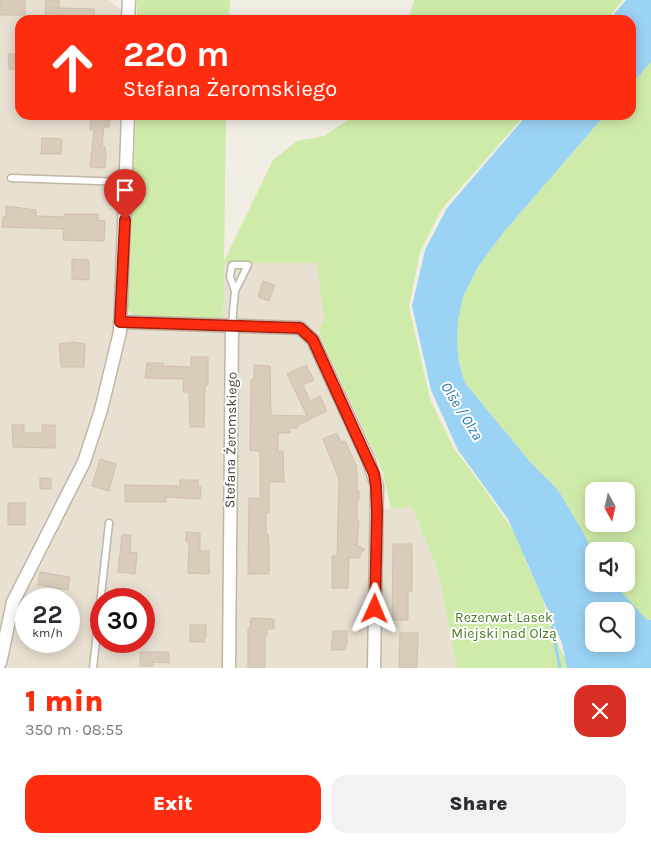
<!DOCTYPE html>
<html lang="en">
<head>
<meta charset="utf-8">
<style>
	:root { --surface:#fff; --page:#f2f2f3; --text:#2b2b33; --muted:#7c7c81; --accent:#ff2d0f }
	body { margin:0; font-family:Karla,sans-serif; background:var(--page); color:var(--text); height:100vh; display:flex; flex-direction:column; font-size:19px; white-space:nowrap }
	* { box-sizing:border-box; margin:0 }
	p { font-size:16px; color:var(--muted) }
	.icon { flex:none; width:28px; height:28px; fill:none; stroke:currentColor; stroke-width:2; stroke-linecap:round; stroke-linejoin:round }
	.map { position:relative; height:668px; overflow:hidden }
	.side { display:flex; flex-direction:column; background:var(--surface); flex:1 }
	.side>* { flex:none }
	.guide { position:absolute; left:15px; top:15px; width:621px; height:105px; border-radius:15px; box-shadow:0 2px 12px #0003; background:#ff2d0f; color:#fff; overflow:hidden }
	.needle { width:32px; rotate:172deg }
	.buttons { position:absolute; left:585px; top:482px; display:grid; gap:10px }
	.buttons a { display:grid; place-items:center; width:50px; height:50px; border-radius:10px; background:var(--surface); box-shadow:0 2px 12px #0003; font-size:25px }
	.speed { position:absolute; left:15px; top:588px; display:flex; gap:10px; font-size:25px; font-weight:700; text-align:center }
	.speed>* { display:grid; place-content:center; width:65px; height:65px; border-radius:50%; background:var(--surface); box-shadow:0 2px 12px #0003; line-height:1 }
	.speed small { font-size:12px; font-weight:400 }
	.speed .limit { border:8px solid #d22; background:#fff; color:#111 }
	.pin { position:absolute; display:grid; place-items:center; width:42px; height:42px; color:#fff; margin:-51px -21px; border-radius:50% 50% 50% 0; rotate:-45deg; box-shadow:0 0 5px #0007 }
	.pin .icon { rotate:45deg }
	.me { position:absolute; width:55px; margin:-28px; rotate:1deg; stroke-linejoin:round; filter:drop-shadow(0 0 4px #0008) }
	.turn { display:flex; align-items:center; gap:18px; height:105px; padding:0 25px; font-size:22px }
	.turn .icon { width:65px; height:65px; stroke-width:2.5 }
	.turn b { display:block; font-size:35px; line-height:42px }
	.round { display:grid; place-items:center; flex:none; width:52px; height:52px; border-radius:15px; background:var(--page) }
	.overview { display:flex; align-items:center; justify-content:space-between; height:85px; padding:0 25px }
	h1 { font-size:30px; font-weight:800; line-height:38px; color:var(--accent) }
	.button { display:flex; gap:10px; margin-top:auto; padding:10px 25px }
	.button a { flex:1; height:58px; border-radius:15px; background:var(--accent); color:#fff; font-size:20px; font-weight:800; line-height:58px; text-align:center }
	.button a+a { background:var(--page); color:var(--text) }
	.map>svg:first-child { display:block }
	.residential { fill:#e8e0d1; fill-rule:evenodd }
	.green { fill:#cfeba9; fill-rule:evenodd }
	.water { fill:#9bd3f5; fill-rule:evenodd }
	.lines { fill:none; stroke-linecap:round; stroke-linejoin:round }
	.stream { stroke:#9bd3f5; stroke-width:3 }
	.building { fill:#d9ccbb; stroke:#d1c1ab }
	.lane-casing { stroke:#bfb6a6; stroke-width:9 }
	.street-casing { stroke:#bfb6a6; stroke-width:15 }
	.lane { stroke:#fff; stroke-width:6 }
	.street { stroke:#fff; stroke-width:12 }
	.route-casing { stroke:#a61d0a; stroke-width:12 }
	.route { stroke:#ff2d0f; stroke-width:9 }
	.labels { text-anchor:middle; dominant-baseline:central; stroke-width:4; stroke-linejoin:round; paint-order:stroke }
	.street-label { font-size:14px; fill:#463e33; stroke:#fff }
	.park-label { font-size:14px; fill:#477b23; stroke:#fff }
	.water-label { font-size:15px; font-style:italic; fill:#2579b0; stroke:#fff }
</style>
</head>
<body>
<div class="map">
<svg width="651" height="668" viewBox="0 0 651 668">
	<rect width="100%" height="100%" fill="#f3eee4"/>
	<path class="residential" d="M0,0H109L125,14L124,20H20V115H123L113,328L222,329L224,262L318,263L324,320L313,340L306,344L363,459L369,483L372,510L412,507L438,571L457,668H0ZM26,599H69V641H26ZM101,599H144V641H101Z"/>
	<g class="green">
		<polygon points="137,0 230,0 229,20 137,20"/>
		<polygon points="414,0 623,0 606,20 408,20"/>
		<path d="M651,62V620H647L614,584H626V551H594V554L558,490L531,463L465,383L459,363L457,342L458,321L463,297L478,267L503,233L605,115H631V85ZM594,491H626V524H594Z"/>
		<polygon points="136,115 226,115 224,261 273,160 297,141 324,136 355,115 525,115 441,210 420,252 409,307 430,399 453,447 483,487 519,539 525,560 542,596 551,630 567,662 567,668 457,668 438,571 412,507 391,509 382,470 318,331 324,320 317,263 224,263 223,318 135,317 128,310"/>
	</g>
	<g class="water">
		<polygon points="626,0 651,0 651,62 631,85 631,20 609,20"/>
		<path d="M527,115H605L503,233L478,267L463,297L458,321L457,342L459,363L465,383L531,463L558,490L580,527L594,554V584H614L647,620H651V668H567L562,643L508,519L458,450L431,390L412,306L425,250L447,208ZM594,611H626V644H594Z"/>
	</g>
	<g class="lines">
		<polyline class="stream" points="556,622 552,627 560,668"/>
	</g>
	<g class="building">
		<rect x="0" y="0" width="25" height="15"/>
		<polygon points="46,0 59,0 59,8 94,9 94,20 45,20"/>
		<polygon points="8,54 20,54 20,69 9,69"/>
		<polygon points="91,115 110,115 109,127 104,127 102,147 105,147 106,153 105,168 90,167 94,130 90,130"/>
		<polygon points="42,138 62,139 61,154 41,154"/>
		<polygon points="6,206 36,210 36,216 64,217 64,214 98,214 98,220 105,221 104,241 63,240 64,229 2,227 3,217 6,217"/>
		<polygon points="72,259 89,260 89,280 72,279"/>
		<polygon points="263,281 275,285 269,301 258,297"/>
		<polygon points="73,342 85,344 84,367 61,367 59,344"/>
		<polygon points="191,357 208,357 208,384 205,387 204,427 190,427 189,392 183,392 184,379 145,378 147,363 163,363 163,366 191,367"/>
		<polygon points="254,365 270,366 271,415 307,416 287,374 306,365 314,380 303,385 310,401 320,396 327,411 298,425 298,428 290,428 290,433 278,433 278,451 283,451 284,482 269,482 269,513 266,513 266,534 268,534 269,541 269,574 248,574 249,498 260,498 260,451 250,450 251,380 254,379"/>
		<polygon points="12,425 24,425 24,433 42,433 42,425 55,425 55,448 13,447"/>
		<polygon points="337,433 341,442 345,441 357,467 357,491 359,491 359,500 357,500 357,520 359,520 357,545 365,550 360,553 360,558 349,558 348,588 332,588 332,556 337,556 339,479 323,439"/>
		<polygon points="100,459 116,464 109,491 92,486"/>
		<rect x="40" y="478" width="11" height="11"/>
		<polygon points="180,480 198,480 198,487 201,487 200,499 166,497 166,502 125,502 125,485 180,486"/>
		<rect x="8" y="503" width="17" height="22"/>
		<polygon points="186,532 200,533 200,551 209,551 209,574 188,573 189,543 186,542"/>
		<polygon points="122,535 131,535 130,552 137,553 135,574 118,572"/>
		<polygon points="393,544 412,544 412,591 408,591 408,620 392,620"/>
		<polygon points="40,572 70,577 68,590 38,585"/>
		<polygon points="251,618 274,619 274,629 267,629 267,636 265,636 265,668 248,668 248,628 250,628"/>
		<polygon points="190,625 206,625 206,638 204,638 204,642 190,642"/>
		<polygon points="333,631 347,631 347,646 345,646 345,650 331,650"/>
		<polygon points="400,633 418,633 417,668 399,668"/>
		<polygon points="140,652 169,652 169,663 153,662 153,666 140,666"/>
	</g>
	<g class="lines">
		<g class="lane-casing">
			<g id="lane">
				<polyline points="11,178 126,182"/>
				<polyline points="232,324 235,291 248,265 232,265 230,277 235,291"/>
				<polyline points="93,668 109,523"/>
			</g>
		</g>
		<g class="street-casing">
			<g id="street">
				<polyline points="128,20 129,0"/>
				<polyline points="120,322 300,328 313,340 368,459 377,486 374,668"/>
				<polyline points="0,663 13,602 84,462 101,410 120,332 128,115"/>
				<polyline points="229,668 232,324"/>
			</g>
		</g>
		<use href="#lane" class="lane"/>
		<use href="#street" class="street"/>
	</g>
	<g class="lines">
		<g class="route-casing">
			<polyline id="route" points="125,220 120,322 300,328 313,340 374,474 376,486 377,511 375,609"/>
		</g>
		<use href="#route" class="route"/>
	</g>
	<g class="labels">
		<g class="street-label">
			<text transform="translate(231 440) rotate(-89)">Stefana Żeromskiego</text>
		</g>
		<g class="park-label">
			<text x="504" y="617">Rezerwat Lasek<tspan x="504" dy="16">Miejski nad Olzą</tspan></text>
		</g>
		<g class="water-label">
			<text transform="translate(462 411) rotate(58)">Olše / Olza</text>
		</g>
	</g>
</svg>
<div class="buttons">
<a><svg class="needle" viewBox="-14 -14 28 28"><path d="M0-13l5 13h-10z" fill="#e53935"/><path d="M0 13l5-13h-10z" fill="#7c7c81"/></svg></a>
<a><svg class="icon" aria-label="sound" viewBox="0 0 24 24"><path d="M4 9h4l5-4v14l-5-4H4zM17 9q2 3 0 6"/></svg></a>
<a><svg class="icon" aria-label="search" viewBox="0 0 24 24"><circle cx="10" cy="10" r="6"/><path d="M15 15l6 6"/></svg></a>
</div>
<div class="speed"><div>22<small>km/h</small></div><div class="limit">30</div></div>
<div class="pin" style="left:125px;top:220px;background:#d93025"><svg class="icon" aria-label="arrive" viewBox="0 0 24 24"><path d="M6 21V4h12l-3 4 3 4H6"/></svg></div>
<svg class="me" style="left:375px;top:609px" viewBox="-20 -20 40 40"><path d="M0-17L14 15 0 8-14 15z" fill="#ff2d0f" stroke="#fff" stroke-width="4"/></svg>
<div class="guide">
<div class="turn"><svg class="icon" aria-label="ahead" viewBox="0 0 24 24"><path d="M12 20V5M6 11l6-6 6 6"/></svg><div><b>220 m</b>Stefana Żeromskiego</div></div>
</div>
</div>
<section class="side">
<div class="overview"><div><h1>1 min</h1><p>350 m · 08:55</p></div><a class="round" style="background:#d93025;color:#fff"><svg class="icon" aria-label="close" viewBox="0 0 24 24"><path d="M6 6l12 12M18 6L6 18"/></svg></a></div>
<div class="button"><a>Exit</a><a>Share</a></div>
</section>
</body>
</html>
